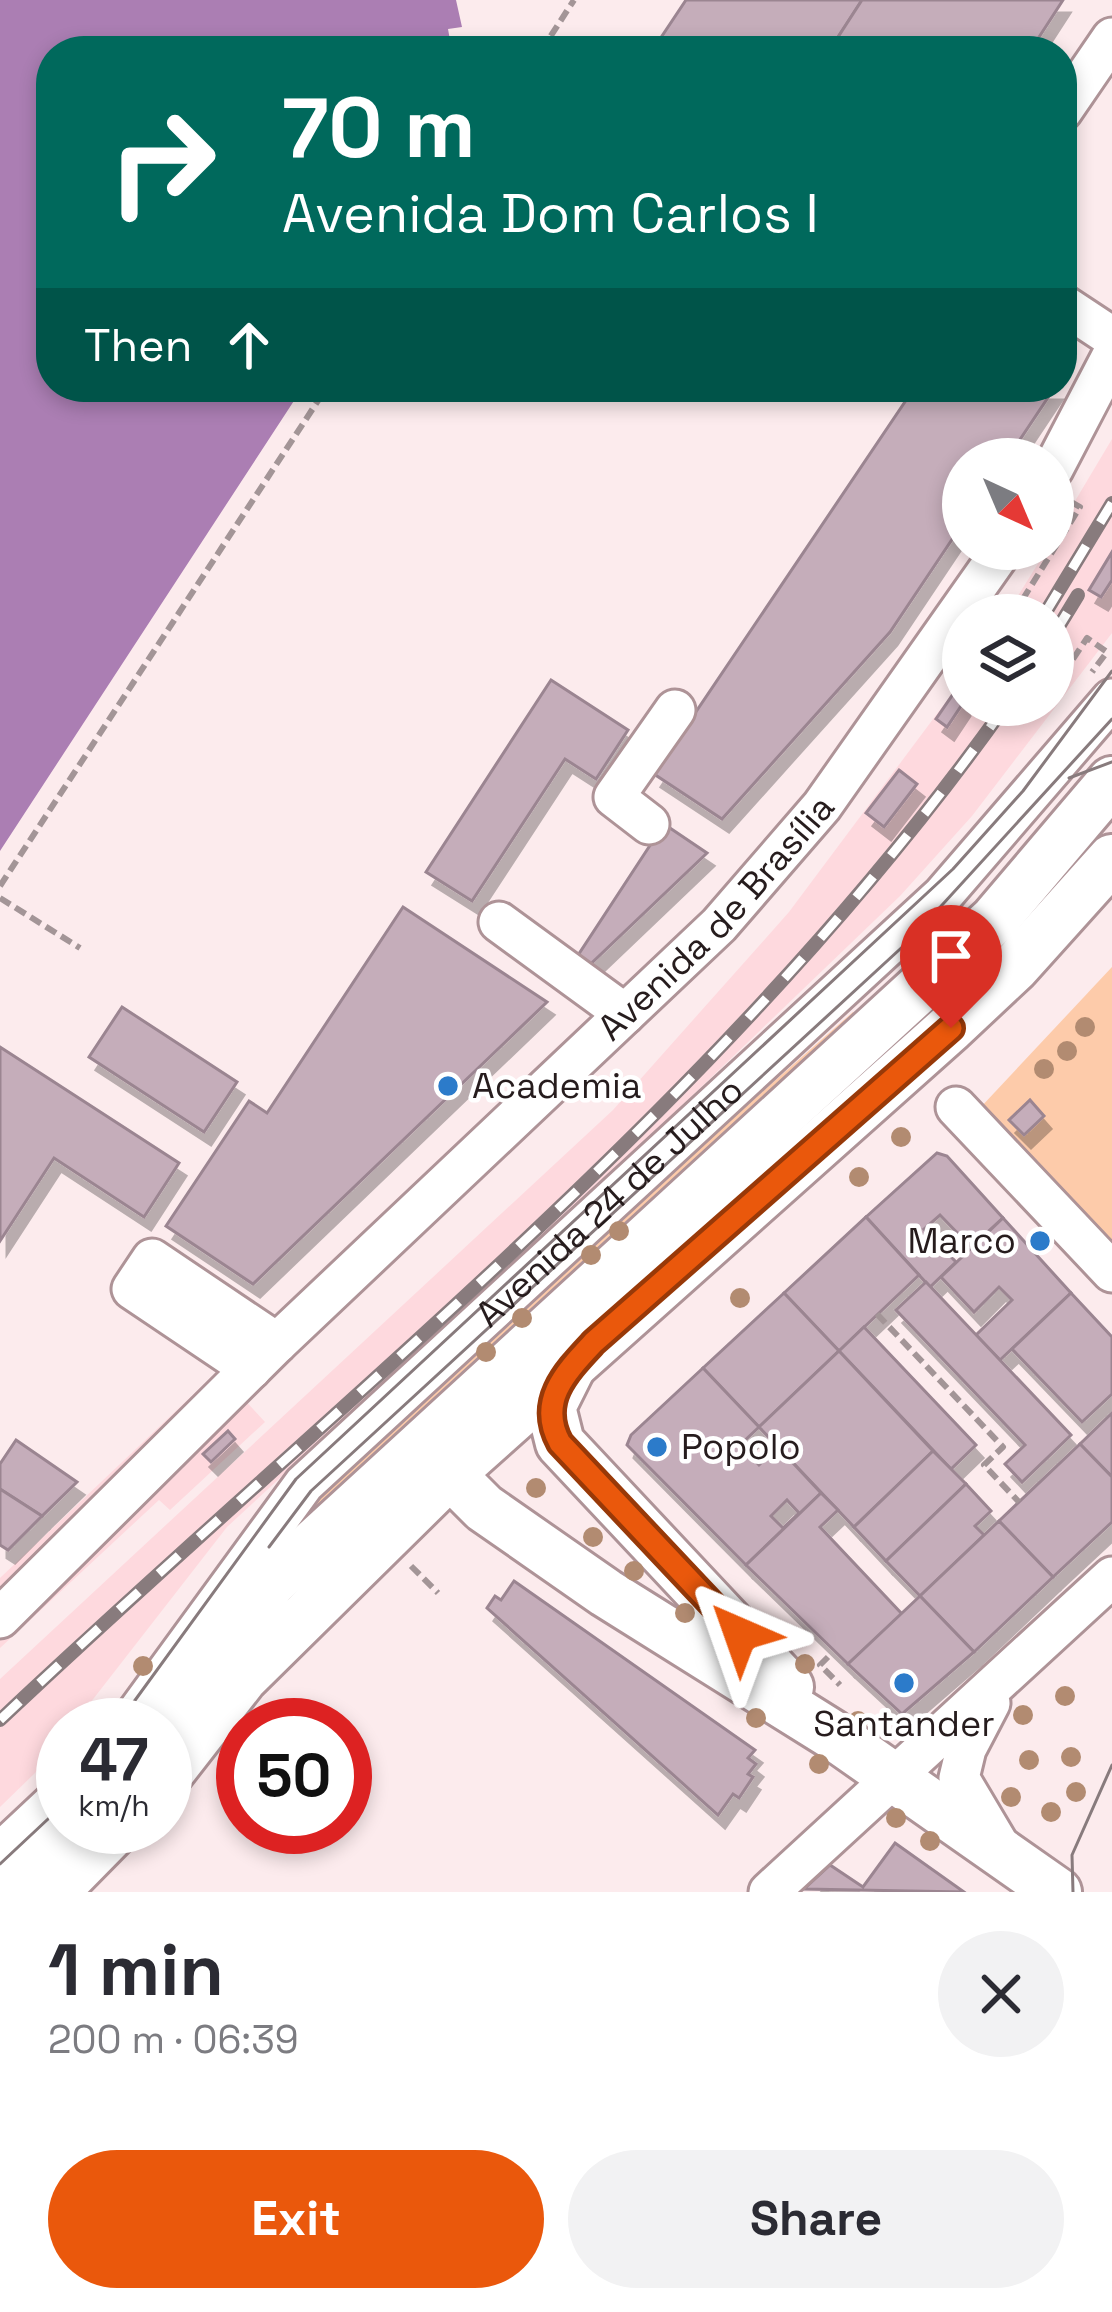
<!DOCTYPE html>
<html lang="en">
<head>
<meta charset="utf-8">
<style>
	:root { --surface:#fff; --page:#f2f2f3; --text:#2b2b33; --muted:#7c7c81; --accent:#ea580c }
	body { margin:0; font-family:"Space Grotesk",sans-serif; background:var(--page); color:var(--text); height:100vh; display:flex; flex-direction:column; font-size:45px; white-space:nowrap }
	* { box-sizing:border-box; margin:0 }
	p { font-size:39px; color:var(--muted) }
	.icon { flex:none; width:66px; height:66px; fill:none; stroke:currentColor; stroke-width:2; stroke-linecap:round; stroke-linejoin:round }
	.map { position:relative; height:1892px; overflow:hidden }
	.panel { display:flex; flex-direction:column; background:var(--surface); flex:1 }
	.panel>* { flex:none }
	.guide { position:absolute; left:36px; top:36px; width:1041px; height:366px; border-radius:48px; box-shadow:0 6px 18px #0003; background:#00695c; color:#fff; overflow:hidden }
	.needle { width:78px; rotate:136deg }
	.tools { position:absolute; left:942px; top:438px; display:grid; gap:24px }
	.tools a { display:grid; place-items:center; width:132px; height:132px; border-radius:50%; background:var(--surface); box-shadow:0 6px 18px #0003; font-size:60px }
	.speed { position:absolute; left:36px; top:1698px; display:flex; gap:24px; font-size:60px; font-weight:700; text-align:center }
	.speed>* { display:grid; place-content:center; width:156px; height:156px; border-radius:50%; background:var(--surface); box-shadow:0 6px 18px #0003; line-height:1 }
	.speed small { font-size:30px; font-weight:400 }
	.speed .limit { border:18px solid #d22; background:#fff; color:#111 }
	.pin { position:absolute; display:grid; place-items:center; width:102px; height:102px; color:#fff; margin:-123px -51px; border-radius:50% 50% 50% 0; rotate:-45deg; box-shadow:0 0 12px #0007 }
	.pin .icon { rotate:45deg }
	.me { position:absolute; width:132px; margin:-66px; rotate:317deg; stroke-linejoin:round; filter:drop-shadow(0 0 9px #0008) }
	.turn { display:flex; align-items:center; gap:42px; height:252px; padding:0 48px; font-size:54px }
	.turn .icon { width:156px; height:156px; stroke-width:2.5 }
	.turn b { display:block; font-size:84px; line-height:102px }
	.then { display:flex; align-items:center; height:114px; padding:0 48px; background:#0003; gap:24px; font-size:45px }
	.round { display:grid; place-items:center; flex:none; width:126px; height:126px; border-radius:63px; background:var(--page) }
	.overview { display:flex; align-items:center; justify-content:space-between; height:204px; padding:0 48px }
	h1 { font-size:72px; font-weight:700; line-height:90px }
	.primary-button { display:flex; gap:24px; margin-top:auto; padding:24px 48px }
	.primary-button a { flex:1; height:138px; border-radius:72px; background:var(--accent); color:#fff; font-size:48px; font-weight:700; line-height:138px; text-align:center }
	.primary-button a+a { background:var(--page); color:var(--text) }
	.map>svg:first-child { display:block }
	.built { fill:#fed9de }
	.green { fill:#fdcbaa }
	.water { fill:#ab7eb3 }
	.building { fill:#c5adba; stroke:#9b8591; stroke-width:3; fill-rule:evenodd; filter:url(#shadow) }
	.lines { fill:none; stroke-linecap:round; stroke-linejoin:round }
	.minor-casing { stroke:#ae9397; stroke-width:45 }
	.major-casing { stroke:#ae9397; stroke-width:54 }
	.path { stroke:#a39597; stroke-width:6; stroke-dasharray:12 6; stroke-linecap:butt }
	.minor { stroke:#fff; stroke-width:39 }
	.major { stroke:#fff; stroke-width:48 }
	.tram { stroke:#887b7d; stroke-width:3 }
	.rail-casing { stroke:#887b7d; stroke-width:14 }
	.rail { stroke:#fff; stroke-width:9; stroke-dasharray:27; stroke-linecap:butt }
	.tree { fill:#b28b71 }
	.route-casing { stroke:#983908; stroke-width:30 }
	.route { stroke:#ea580c; stroke-width:21 }
	.poi-dot { fill:#2c7bca; stroke:#fff; stroke-width:4.5 }
	.labels { text-anchor:middle; dominant-baseline:central; stroke-width:9; stroke-linejoin:round; paint-order:stroke }
	.street-label { font-size:36px; fill:#261c1d; stroke:#fff }
	.poi-label { font-size:36px; fill:#261c1d; stroke:#fff; text-anchor:start }
</style>
</head>
<body>
<div class="map">
<svg width="1112" height="1892" viewBox="0 0 1112 1892">
	<defs>
		<filter id="shadow"><feDropShadow dx="7" dy="13" stdDeviation="0" flood-color="#0004"/></filter>
	</defs>
	<rect width="100%" height="100%" fill="#fcebed"/>
	<g class="built">
		<polygon points="1112,439 1112,633 972,816 900,896 644,1142 227,1527 73,1725 63,1725 63,1738 35,1773 0,1807 0,1679 613,1110 789,912 963,679 963,705 1053,705 1053,615 1006,615 1047,549 1053,549 1053,538"/>
		<polygon points="218,1371 265,1422 170,1510 159,1500 0,1648 0,1578"/>
	</g>
	<g class="green">
		<polygon points="1112,967 1112,1247 980,1108"/>
		<polygon points="853,1012 864,1024 319,1514 309,1504 623,1214"/>
	</g>
	<polygon class="water" points="0,0 456,0 462,27 448,29 452,51 51,51 51,387 303,387 0,851"/>
	<g class="building">
		<polygon points="686,0 862,0 829,51 652,51"/>
		<polygon points="862,0 1063,0 1030,51 829,51"/>
		<polygon points="915,387 1055,387 1007,459 963,459 963,523 890,632 722,819 654,774"/>
		<polygon points="1112,552 1112,580 1101,597 1089,590"/>
		<polygon points="551,680 628,730 596,779 565,759 472,901 426,872"/>
		<polygon points="958,687 963,703 947,727 936,719"/>
		<polygon points="899,770 917,784 884,827 866,813"/>
		<polygon points="664,824 707,853 578,976 569,969"/>
		<polygon points="403,907 547,1002 253,1284 166,1226 249,1101 267,1113"/>
		<polygon points="122,1007 237,1082 204,1132 89,1057"/>
		<polygon points="0,1047 179,1163 144,1217 54,1158 0,1241"/>
		<polygon points="1030,1100 1044,1116 1024,1135 1009,1120"/>
		<polygon points="937,1153 947,1156 1003,1218 971,1247 940,1215 924,1229 956,1262 930,1287 866,1217"/>
		<polygon points="866,1217 919,1275 839,1351 784,1293"/>
		<polygon points="1003,1218 1071,1293 1000,1360 976,1335 1012,1300 999,1287 974,1312 941,1277"/>
		<polygon points="926,1282 1071,1435 1022,1482 1005,1464 1025,1445 896,1310"/>
		<polygon points="784,1293 839,1351 759,1427 703,1368"/>
		<polygon points="1071,1293 1112,1337 1112,1394 1082,1422 1012,1349"/>
		<polygon points="864,1327 976,1445 951,1469 839,1351"/>
		<polygon points="839,1351 933,1451 854,1527 759,1427"/>
		<path d="M703,1368L759,1427L740,1445L759,1465L778,1447L821,1493L746,1565L627,1445L631,1435ZM787,1500L799,1513L783,1528L771,1516Z"/>
		<polygon points="1112,1413 1112,1477 1080,1444"/>
		<polygon points="228,1431 235,1439 211,1462 203,1454"/>
		<polygon points="16,1440 77,1482 42,1516 0,1489 0,1464"/>
		<polygon points="1080,1444 1112,1477 1112,1522 1053,1577 999,1521"/>
		<polygon points="933,1451 966,1484 886,1561 854,1527"/>
		<polygon points="966,1484 991,1511 975,1526 984,1535 920,1596 886,1561"/>
		<polygon points="0,1489 42,1516 8,1550 0,1545"/>
		<polygon points="821,1493 838,1510 820,1527 902,1614 848,1664 746,1565"/>
		<polygon points="999,1521 1053,1577 974,1652 920,1596"/>
		<polygon points="514,1581 755,1750 748,1758 756,1764 748,1774 753,1777 739,1798 733,1794 718,1815 487,1608 495,1596 501,1600"/>
		<polygon points="920,1596 974,1652 902,1714 848,1664"/>
		<polygon points="895,1843 964,1892 804,1889 830,1865 863,1887"/>
	</g>
	<g class="lines">
		<g class="minor-casing">
			<g id="minor">
				<polyline points="1062,111 1112,38"/>
				<polyline points="1062,304 1112,337"/>
				<polyline points="1053,469 1112,356"/>
				<polyline points="649,824 614,797 675,710"/>
				<polyline points="499,922 625,1014"/>
				<polyline points="956,1107 1112,1272"/>
				<polyline points="251,1369 132,1289 152,1259 277,1343"/>
				<path id="s1" d="M0,1618L277,1343L719,925L822,806L1003,549"/>
				<polyline points="990,1703 966,1749 959,1778 1000,1847"/>
				<path id="s2" d="M128,1725L304,1484L943,895L1112,699"/>
				<polyline points="0,1853 63,1794"/>
				<polyline points="769,1892 1112,1577"/>
			</g>
		</g>
		<g class="major-casing">
			<g id="major">
				<polyline points="570,1369 551,1407 560,1443 789,1687"/>
				<polyline points="446,1442 450,1474 484,1508 606,1593 833,1735 1057,1892"/>
				<polyline points="165,1735 271,1583 994,920 1112,781"/>
				<polyline points="165,1778 243,1678 450,1474 951,1027 1015,967 1112,859"/>
				<polyline points="5,1892 74,1827"/>
				<polyline points="54,1892 118,1827"/>
			</g>
		</g>
		<g class="path">
			<polyline points="541,51 574,0"/>
			<polyline points="1013,615 1080,507 1066,499"/>
			<polyline points="1053,689 1087,638 1107,652 1092,672"/>
			<polyline points="0,886 327,387"/>
			<polyline points="0,898 80,948"/>
			<polyline points="877,1314 1003,1447 984,1465 1019,1502"/>
			<polyline points="411,1566 438,1593"/>
			<polyline points="828,1657 820,1665 840,1685"/>
		</g>
		<use href="#minor" class="minor"/>
		<use href="#major" class="major"/>
		<g class="tram">
			<polyline points="1069,778 1112,762"/>
			<polyline points="269,1547 311,1491 911,939 1112,719"/>
			<polyline points="117,1725 296,1479 953,869 1023,791 1112,671"/>
			<polyline points="0,1864 63,1805"/>
			<polyline points="1073,1892 1072,1855 1112,1765"/>
		</g>
		<g class="rail-casing">
			<g id="rail">
				<polyline points="1044,615 1112,503"/>
				<polyline points="1053,636 1078,595"/>
				<path d="M0,1720C344,1395 731,1094 1006,705"/>
			</g>
		</g>
		<use href="#rail" class="rail"/>
	</g>
	<g class="tree">
		<circle cx="1085" cy="1027" r="10"/>
		<circle cx="1067" cy="1051" r="10"/>
		<circle cx="1044" cy="1069" r="10"/>
		<circle cx="901" cy="1137" r="10"/>
		<circle cx="859" cy="1177" r="10"/>
		<circle cx="619" cy="1231" r="10"/>
		<circle cx="591" cy="1255" r="10"/>
		<circle cx="740" cy="1298" r="10"/>
		<circle cx="522" cy="1318" r="10"/>
		<circle cx="486" cy="1352" r="10"/>
		<circle cx="536" cy="1488" r="10"/>
		<circle cx="593" cy="1537" r="10"/>
		<circle cx="634" cy="1571" r="10"/>
		<circle cx="685" cy="1613" r="10"/>
		<circle cx="805" cy="1664" r="10"/>
		<circle cx="143" cy="1666" r="10"/>
		<circle cx="1065" cy="1696" r="10"/>
		<circle cx="1023" cy="1715" r="10"/>
		<circle cx="756" cy="1718" r="10"/>
		<circle cx="858" cy="1721" r="10"/>
		<circle cx="1071" cy="1757" r="10"/>
		<circle cx="1029" cy="1760" r="10"/>
		<circle cx="819" cy="1764" r="10"/>
		<circle cx="1076" cy="1792" r="10"/>
		<circle cx="1011" cy="1797" r="10"/>
		<circle cx="1051" cy="1812" r="10"/>
		<circle cx="896" cy="1818" r="10"/>
		<circle cx="930" cy="1841" r="10"/>
	</g>
	<g class="lines">
		<g class="route-casing">
			<path id="route" d="M740,1634L560,1443C537,1401 566,1372 594,1342L951,1028"/>
		</g>
		<use href="#route" class="route"/>
	</g>
	<g class="poi-dot">
		<circle cx="448" cy="1086" r="12"/>
		<circle cx="1040" cy="1241" r="12"/>
		<circle cx="657" cy="1447" r="12"/>
		<circle cx="904" cy="1683" r="12"/>
	</g>
	<g class="labels">
		<g class="street-label">
			<text stroke="none"><textPath href="#s1" startOffset="1002">Avenida de Brasília</textPath></text>
			<text stroke="none"><textPath href="#s2" startOffset="714">Avenida 24 de Julho</textPath></text>
		</g>
		<g class="poi-label">
			<text x="472" y="1086">Academia</text>
			<text x="1016" y="1241" text-anchor="end">Marco</text>
			<text x="681" y="1447">Popolo</text>
			<text x="904" y="1724" text-anchor="middle">Santander</text>
		</g>
	</g>
</svg>
<div class="tools">
<a><svg class="needle" viewBox="-14 -14 28 28"><path d="M0-13l5 13h-10z" fill="#e53935"/><path d="M0 13l5-13h-10z" fill="#7c7c81"/></svg></a>
<a><svg class="icon" aria-label="layers" viewBox="0 0 24 24"><path d="M12 4l9 5-9 5-9-5zM3 14l9 5 9-5"/></svg></a>
</div>
<div class="speed"><div>47<small>km/h</small></div><div class="limit">50</div></div>
<div class="pin" style="left:951px;top:1028px;background:#d93025"><svg class="icon" aria-label="arrive" viewBox="0 0 24 24"><path d="M6 21V4h12l-3 4 3 4H6"/></svg></div>
<svg class="me" style="left:740px;top:1634px" viewBox="-20 -20 40 40"><path d="M0-17L14 15 0 8-14 15z" fill="#ea580c" stroke="#fff" stroke-width="4"/></svg>
<div class="guide">
<div class="turn"><svg class="icon" aria-label="right" viewBox="0 0 24 24"><path d="M7 20v-9h11M14 6l5 5-5 5"/></svg><div><b>70 m</b>Avenida Dom Carlos I</div></div>
<div class="then">Then<svg class="icon" aria-label="ahead" viewBox="0 0 24 24"><path d="M12 20V5M6 11l6-6 6 6"/></svg></div>
</div>
</div>
<section class="panel">
<div class="overview"><div><h1>1 min</h1><p>200 m · 06:39</p></div><a class="round"><svg class="icon" aria-label="close" viewBox="0 0 24 24"><path d="M6 6l12 12M18 6L6 18"/></svg></a></div>
<div class="primary-button"><a>Exit</a><a>Share</a></div>
</section>
</body>
</html>
